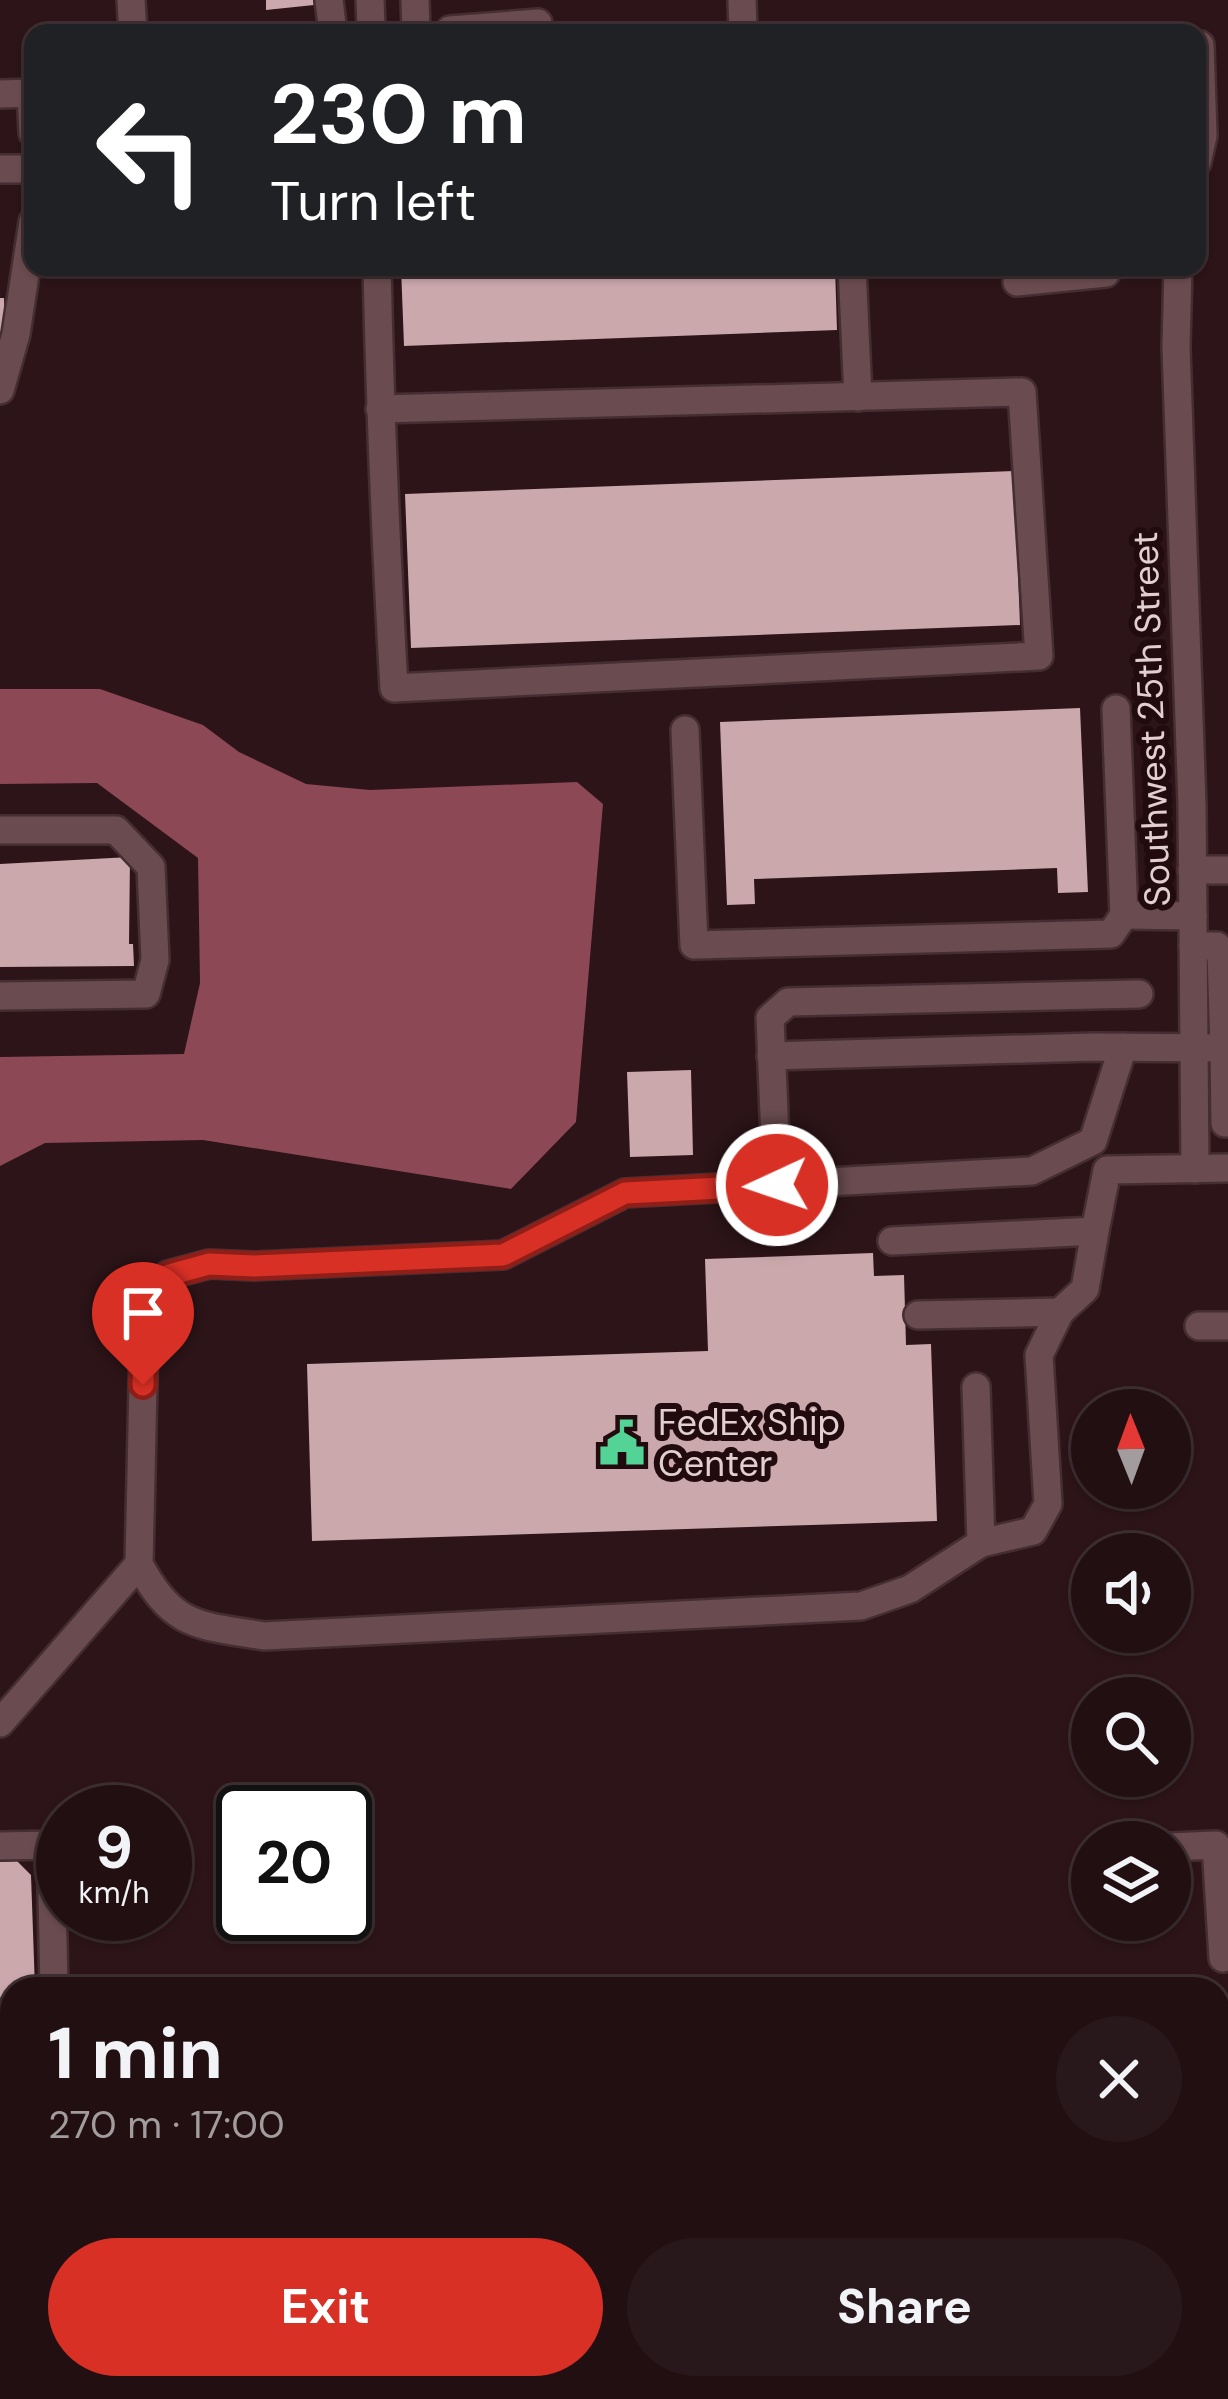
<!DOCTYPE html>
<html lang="en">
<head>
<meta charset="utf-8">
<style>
	:root { --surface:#210f12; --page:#29181b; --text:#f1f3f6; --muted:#a29c9f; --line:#3e2f32; --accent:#d93025 }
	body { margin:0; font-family:"DM Sans",sans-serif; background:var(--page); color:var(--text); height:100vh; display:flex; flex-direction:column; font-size:45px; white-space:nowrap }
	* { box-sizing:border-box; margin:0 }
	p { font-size:39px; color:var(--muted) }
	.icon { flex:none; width:66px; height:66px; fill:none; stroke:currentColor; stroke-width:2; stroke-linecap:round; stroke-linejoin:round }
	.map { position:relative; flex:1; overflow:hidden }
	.sheet { position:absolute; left:0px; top:1977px; width:1230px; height:423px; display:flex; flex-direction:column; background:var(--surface); border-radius:36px 36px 0 0; box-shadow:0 3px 9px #0004,0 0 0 3px var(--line) }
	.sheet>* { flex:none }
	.hud { position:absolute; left:24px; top:24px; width:1182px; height:252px; border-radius:24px; box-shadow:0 3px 9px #0004,0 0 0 3px var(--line); background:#202124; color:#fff; overflow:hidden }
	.needle { width:78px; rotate:359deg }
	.buttons { position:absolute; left:1071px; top:1389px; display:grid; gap:24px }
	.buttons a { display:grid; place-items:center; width:120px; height:120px; border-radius:50%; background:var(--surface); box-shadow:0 3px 9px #0004,0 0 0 3px var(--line); font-size:60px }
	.speed { position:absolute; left:36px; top:1785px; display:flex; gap:24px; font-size:60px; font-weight:700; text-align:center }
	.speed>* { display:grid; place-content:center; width:156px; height:156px; border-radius:50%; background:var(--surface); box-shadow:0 3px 9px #0004,0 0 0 3px var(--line); line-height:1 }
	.speed small { font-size:30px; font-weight:400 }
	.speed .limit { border:6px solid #111; border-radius:18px; background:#fff; color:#111 }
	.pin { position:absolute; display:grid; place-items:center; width:102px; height:102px; color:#fff; margin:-123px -51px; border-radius:50% 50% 50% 0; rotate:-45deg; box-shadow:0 0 12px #0007 }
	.pin .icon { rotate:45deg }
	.me { position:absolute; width:132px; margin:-66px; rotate:267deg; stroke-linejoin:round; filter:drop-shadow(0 0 9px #0008) }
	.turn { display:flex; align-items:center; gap:42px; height:252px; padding:0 48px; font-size:54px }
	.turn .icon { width:156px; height:156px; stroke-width:2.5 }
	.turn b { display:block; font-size:84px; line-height:102px }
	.round { display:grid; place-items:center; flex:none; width:126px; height:126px; border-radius:63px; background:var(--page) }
	.headline { display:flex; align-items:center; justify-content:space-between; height:204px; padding:0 48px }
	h1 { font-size:72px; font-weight:700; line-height:90px }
	.button { display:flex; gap:24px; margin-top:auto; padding:24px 48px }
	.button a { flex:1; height:138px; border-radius:72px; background:var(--accent); color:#fff; font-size:48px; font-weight:700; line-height:138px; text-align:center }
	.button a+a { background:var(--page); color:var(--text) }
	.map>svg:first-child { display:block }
	.water { fill:#8c4854 }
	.building { fill:#caa8ac }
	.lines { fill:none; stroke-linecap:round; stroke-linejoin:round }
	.minor-casing { stroke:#452e32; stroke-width:32 }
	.minor { stroke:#6a4c50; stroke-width:27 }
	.route-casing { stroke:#8d1f18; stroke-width:30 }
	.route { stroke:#d93025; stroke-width:21 }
	.labels { text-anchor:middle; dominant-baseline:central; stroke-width:12; stroke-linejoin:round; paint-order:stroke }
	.street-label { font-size:36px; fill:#e1cfd1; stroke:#220b0f }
	.poi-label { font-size:36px; fill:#e1cfd1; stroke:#220b0f; text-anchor:start }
</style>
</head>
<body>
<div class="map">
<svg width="1228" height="2399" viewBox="0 0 1228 2399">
	<rect width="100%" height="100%" fill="#2c1418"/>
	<polygon class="water" points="0,689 100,689 203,725 239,752 306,784 370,790 577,782 603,804 576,1122 511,1189 203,1140 45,1143 0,1166 0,1057 184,1054 200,983 198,858 97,783 0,784"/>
	<g class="building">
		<polygon points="266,0 313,0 314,5 266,10"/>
		<polygon points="401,267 835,267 837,330 404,346"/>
		<polygon points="0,298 4,298 5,333 0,333"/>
		<polygon points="1014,471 1020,625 411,648 405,494"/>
		<polygon points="1080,708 1088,892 1058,893 1057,868 754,879 755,904 727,905 720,722"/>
		<polygon points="130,857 129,944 133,944 134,966 0,967 0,864"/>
		<polygon points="691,1070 693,1155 630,1157 627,1072"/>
		<polygon points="873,1253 874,1276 904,1275 906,1345 931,1344 937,1521 312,1541 307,1364 708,1351 705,1259"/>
		<polygon points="17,1861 31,1875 35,1989 12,1989 12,2004 0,2005 0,1862"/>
		<polygon points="0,2113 12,2113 12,2211 3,2221"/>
	</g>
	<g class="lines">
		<g class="minor-casing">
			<g id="minor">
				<polyline points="131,0 133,33"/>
				<polyline points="329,0 333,33"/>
				<polyline points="370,0 371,27"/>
				<polyline points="415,0 416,33"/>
				<polyline points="742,0 743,33"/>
				<polyline points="449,33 450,30 538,23 538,33"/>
				<polyline points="31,93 33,133"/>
				<polyline points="0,94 33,93"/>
				<polyline points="1197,162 1203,136 1200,45"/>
				<polyline points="0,169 33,169"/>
				<path d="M377,267C380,408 386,547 394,688L1039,656L1022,392L380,409"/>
				<polyline points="852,267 858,397"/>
				<polyline points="1178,267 1176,347 1192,805 1195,1169"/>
				<polyline points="1017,282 1106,273 1105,267"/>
				<polyline points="0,390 16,334 33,222"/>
				<polyline points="1116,709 1124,915 1193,916"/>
				<polyline points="685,730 694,945 1111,934 1124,915"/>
				<polyline points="0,830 116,830 151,867 155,960 146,994 0,996"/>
				<polyline points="1192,870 1228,870"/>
				<polyline points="1224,1048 1225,1123"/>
				<polyline points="771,1056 1093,1047 1224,1048 1221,952 1217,946 1193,946"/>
				<polyline points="777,1185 770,1018 788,1002 1139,994"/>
				<polyline points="892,1241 1095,1231 1107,1170 1228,1168"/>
				<polyline points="918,1315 1060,1312 1085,1289 1095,1231"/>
				<polyline points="1199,1326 1228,1326"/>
				<polyline points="976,1387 981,1543 1033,1531 1048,1504 1039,1355 1060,1312"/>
				<path d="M981,1543L910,1589L861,1606L264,1636C198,1625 173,1628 139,1564L145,1295L168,1275L209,1264L254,1266L503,1255L625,1193L1032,1171L1093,1141L1123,1047"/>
				<polyline points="0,1723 139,1564"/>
				<polyline points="0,1846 51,1845 54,1989"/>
				<polyline points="1170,1847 1216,1845 1223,1958"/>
				<polyline points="0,2064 12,2063"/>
				<polyline points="0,2239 12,2239"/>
				<polyline points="1218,2271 1228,2271"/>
				<polyline points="1218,2298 1228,2298"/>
				<polyline points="0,2307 12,2306"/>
				<polyline points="0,2341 12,2341"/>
				<polyline points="933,2388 934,2399"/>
			</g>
		</g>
		<use href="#minor" class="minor"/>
	</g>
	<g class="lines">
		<g class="route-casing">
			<polyline id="route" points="143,1385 145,1295 169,1275 209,1264 254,1266 503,1255 625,1193 777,1185"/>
		</g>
		<use href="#route" class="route"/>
	</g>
	<defs>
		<g id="civic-bare" transform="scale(3.6)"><path d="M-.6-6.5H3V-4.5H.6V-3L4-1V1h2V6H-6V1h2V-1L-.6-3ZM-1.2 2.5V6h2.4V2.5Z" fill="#54d396" stroke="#220b0f" stroke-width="2.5" paint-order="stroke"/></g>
	</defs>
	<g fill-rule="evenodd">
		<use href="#civic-bare" x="622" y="1443"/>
	</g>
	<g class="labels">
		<g class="street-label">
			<text transform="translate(1151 719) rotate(-92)">Southwest 25th Street</text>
		</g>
		<g class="poi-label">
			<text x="658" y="1422">FedEx Ship<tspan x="658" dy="41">Center</tspan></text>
		</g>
	</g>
</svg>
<div class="buttons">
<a><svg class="needle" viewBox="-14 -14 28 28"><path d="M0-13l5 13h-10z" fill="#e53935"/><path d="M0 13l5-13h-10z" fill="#a29c9f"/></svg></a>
<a><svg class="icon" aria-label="sound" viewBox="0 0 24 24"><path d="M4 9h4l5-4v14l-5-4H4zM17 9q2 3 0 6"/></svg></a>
<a><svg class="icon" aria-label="search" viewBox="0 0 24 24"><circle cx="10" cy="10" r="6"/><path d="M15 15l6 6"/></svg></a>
<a><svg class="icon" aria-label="layers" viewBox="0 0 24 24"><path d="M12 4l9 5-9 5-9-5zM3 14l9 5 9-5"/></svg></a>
</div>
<div class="speed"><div>9<small>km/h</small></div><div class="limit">20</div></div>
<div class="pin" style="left:143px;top:1385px;background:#d93025"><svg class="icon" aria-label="arrive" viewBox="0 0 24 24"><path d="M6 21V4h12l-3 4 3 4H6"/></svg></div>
<svg class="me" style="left:777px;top:1185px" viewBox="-20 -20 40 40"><circle r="17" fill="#d93025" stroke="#fff" stroke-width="3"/><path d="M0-11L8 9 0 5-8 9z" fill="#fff"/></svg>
<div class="hud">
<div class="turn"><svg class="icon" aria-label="left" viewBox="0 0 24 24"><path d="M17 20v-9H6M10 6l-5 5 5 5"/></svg><div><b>230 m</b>Turn left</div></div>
</div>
<section class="sheet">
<div class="headline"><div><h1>1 min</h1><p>270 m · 17:00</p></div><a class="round"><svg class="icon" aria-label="close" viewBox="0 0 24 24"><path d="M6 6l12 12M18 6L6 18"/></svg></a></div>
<div class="button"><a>Exit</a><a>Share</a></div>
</section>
</div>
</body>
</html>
